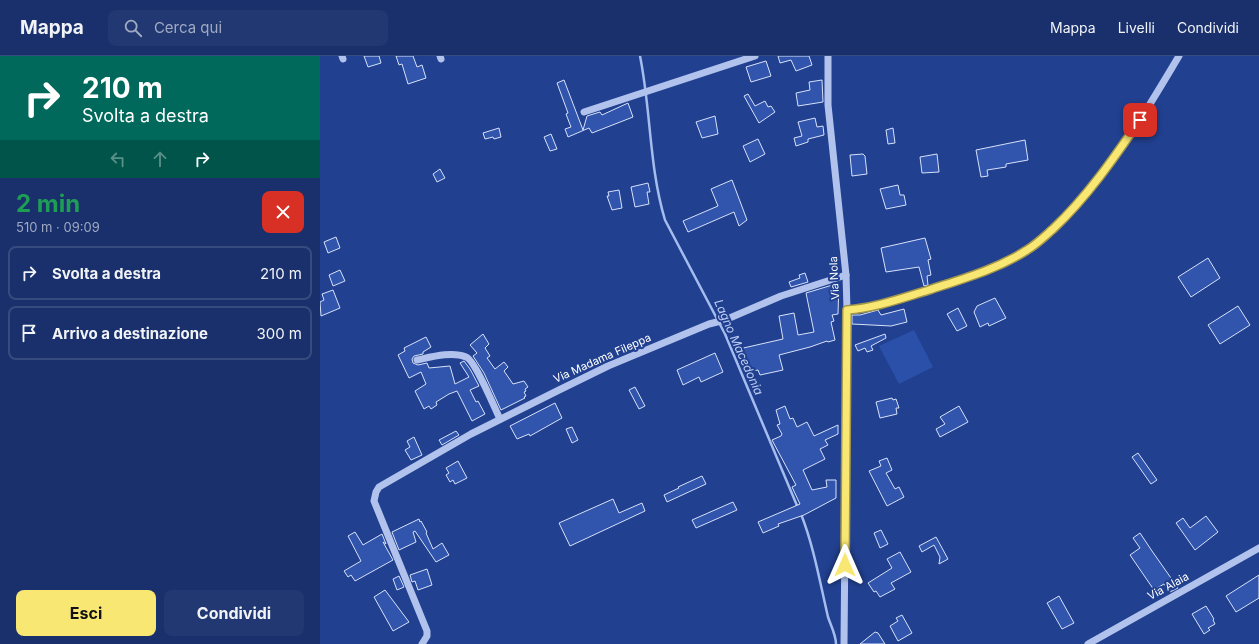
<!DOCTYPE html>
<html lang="it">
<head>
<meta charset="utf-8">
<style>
	:root { --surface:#19306c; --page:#223872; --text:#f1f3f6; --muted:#9fa9c2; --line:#374b7f; --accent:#f9e773 }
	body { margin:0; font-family:Inter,sans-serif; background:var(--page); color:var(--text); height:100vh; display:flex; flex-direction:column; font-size:15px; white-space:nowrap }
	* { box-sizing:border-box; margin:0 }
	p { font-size:13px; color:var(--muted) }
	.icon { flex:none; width:22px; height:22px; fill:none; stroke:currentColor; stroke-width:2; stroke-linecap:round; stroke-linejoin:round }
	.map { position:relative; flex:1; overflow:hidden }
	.sheet { display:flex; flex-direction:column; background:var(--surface); width:320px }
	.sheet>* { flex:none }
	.top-card { background:#00695c; color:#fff; overflow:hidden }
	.pin { position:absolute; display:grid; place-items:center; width:34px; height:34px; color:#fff; margin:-17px; border-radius:8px; box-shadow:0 2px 6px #0006 }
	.me { position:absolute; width:44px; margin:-22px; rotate:0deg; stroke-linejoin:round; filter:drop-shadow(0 0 3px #0008) }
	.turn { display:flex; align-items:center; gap:14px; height:84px; padding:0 16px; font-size:18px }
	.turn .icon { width:52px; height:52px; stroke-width:2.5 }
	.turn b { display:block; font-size:28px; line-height:34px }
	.lanes { display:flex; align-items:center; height:38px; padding:0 16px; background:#0003; justify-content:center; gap:20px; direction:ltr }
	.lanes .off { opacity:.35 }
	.round { display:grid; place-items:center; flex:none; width:42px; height:42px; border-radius:8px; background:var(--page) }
	.overview { display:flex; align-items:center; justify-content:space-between; height:68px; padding:0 16px }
	h1 { font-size:24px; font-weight:700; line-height:30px; color:#1e9e55 }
	.button { display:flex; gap:8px; margin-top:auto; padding:8px 16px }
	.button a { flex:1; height:46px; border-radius:8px; background:var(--accent); color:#111; font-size:16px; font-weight:700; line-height:46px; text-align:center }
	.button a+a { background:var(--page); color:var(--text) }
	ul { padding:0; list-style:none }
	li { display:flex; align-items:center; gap:12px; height:54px; margin:0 8px 6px; padding:0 8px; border:2px solid var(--line); border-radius:8px }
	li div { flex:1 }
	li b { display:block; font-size:15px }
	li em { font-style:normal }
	header { display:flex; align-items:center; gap:24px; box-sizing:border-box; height:56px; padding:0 20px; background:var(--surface); border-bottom:1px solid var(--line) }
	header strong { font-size:19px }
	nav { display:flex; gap:22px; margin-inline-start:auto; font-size:14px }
	.search { width:280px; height:36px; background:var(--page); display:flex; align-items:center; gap:10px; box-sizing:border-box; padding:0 14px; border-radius:8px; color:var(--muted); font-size:15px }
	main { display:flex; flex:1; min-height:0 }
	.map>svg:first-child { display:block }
	.green { fill:#2b50a9 }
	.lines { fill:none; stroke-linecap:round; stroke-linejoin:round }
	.stream { stroke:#a5bcee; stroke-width:2.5 }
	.building { fill:#3155ad; stroke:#d7e1f9 }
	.minor { stroke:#b1c3ed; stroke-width:7 }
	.route-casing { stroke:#a2964b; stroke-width:10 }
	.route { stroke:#f9e773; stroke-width:7 }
	.labels { text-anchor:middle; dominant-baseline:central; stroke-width:4; stroke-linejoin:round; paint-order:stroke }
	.street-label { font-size:11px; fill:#fff; stroke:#214090 }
	.water-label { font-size:12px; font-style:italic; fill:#becef4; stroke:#214090 }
</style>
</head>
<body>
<header>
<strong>Mappa</strong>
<div class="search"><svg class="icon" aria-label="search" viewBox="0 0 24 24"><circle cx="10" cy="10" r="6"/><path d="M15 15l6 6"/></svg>Cerca qui</div>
<nav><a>Mappa</a><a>Livelli</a><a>Condividi</a></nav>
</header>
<main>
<section class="sheet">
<div class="top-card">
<div class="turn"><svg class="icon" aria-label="right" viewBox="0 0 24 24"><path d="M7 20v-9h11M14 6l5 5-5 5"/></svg><div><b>210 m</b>Svolta a destra</div></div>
<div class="lanes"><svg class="icon off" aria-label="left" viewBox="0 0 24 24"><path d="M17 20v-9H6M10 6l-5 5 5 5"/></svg><svg class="icon off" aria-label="ahead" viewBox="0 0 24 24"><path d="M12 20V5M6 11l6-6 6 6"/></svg><svg class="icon" aria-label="right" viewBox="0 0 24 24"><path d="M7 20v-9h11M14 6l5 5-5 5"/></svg></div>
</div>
<div class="overview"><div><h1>2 min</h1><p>510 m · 09:09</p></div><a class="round" style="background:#d93025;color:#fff"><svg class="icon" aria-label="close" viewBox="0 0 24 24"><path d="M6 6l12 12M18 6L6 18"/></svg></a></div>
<ul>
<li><svg class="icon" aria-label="right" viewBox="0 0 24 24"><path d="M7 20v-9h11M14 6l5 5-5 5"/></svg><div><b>Svolta a destra</b></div><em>210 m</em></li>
<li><svg class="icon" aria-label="arrive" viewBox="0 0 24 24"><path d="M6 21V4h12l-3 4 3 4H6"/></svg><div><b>Arrivo a destinazione</b></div><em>300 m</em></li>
</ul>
<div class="button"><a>Esci</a><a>Condividi</a></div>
</section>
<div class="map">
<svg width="939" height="588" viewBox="0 0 939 588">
	<rect width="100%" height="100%" fill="#214090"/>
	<polygon class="green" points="594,274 613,311 579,328 559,290"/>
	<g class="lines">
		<g class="stream">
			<path d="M320,0C331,54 329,111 345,164L405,278L478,452"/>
			<path d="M481,458C494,491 500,527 508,561C511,570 516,579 516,588"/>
		</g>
	</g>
	<g class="building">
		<polygon points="44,0 59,0 61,7 48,11"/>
		<polygon points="76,0 93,0 97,11 102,9 106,22 88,28 82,8 79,9"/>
		<polygon points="458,0 489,0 492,9 476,15 471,4 460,7"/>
		<polygon points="446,5 451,20 431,26 426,11"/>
		<polygon points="244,24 263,74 267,60 280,56 282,59 308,47 313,61 272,77 269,72 248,81 245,73 251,71 246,58 248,57 237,27"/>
		<polygon points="502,24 503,46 478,50 476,37 490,34 489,26"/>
		<polygon points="428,38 435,50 445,45 448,51 451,50 455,56 439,67 424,40"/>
		<polygon points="395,60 398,78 382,82 376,66"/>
		<polygon points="495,62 497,71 503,70 504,79 488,83 488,86 476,90 474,82 482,80 478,66"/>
		<polygon points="179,72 181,81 174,83 173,81 165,83 163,77"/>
		<polygon points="573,72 575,87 568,88 566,74"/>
		<polygon points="231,78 237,93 230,95 224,81"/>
		<polygon points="438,83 445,98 430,106 423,90"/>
		<polygon points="705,84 708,104 686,108 686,111 667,114 668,120 661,121 656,94"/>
		<polygon points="543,98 545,100 547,118 532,120 530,99"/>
		<polygon points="617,98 619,116 602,117 600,101"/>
		<polygon points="120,113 125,122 117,126 113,118"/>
		<polygon points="412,124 427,164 419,170 414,156 368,176 363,165 398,150 391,133"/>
		<polygon points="328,127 330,136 327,136 329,148 315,151 311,131"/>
		<polygon points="578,129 580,139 584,139 586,149 566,153 560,133"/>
		<polygon points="299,134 302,152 292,154 287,140 289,140 288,136"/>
		<polygon points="16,181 20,192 8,197 4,186"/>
		<polygon points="605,182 611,203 608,204 611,219 607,220 608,229 604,230 599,211 566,216 561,192"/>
		<polygon points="888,202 900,222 871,241 858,221"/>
		<polygon points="20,214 25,225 13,230 9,219"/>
		<polygon points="485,217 488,226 471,231 469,226 480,222 479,219"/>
		<polygon points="519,227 518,258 512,259 514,265 511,266 515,284 508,286 507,285 490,291 459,299 463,314 440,319 438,314 433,315 431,311 427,312 419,293 463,283 459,260 474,257 478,279 494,276 486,237"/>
		<polygon points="13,234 20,252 1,260 0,246 4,244 2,238"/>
		<polygon points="675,242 686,262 669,270 668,267 660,271 654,256 657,250"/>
		<polygon points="918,250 930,269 900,288 888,269"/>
		<polygon points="638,252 647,270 637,275 627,258"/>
		<polygon points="584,253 587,266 571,270 532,268 532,259 540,259 558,254 561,259"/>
		<polygon points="163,278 169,288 165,292 170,300 167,302 175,313 184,306 188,311 184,315 193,328 204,325 208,331 205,333 206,335 204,336 206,340 204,341 205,342 181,354 164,317 153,300 157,297 150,289"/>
		<polygon points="565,278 566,282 551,290 553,294 547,296 545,292 538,295 535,289"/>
		<polygon points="106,281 111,291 103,296 103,298 94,300 92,303 93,307 98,309 107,307 109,312 130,310 135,328 149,321 140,307 144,305 150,313 159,330 150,334 156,346 158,345 165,358 152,365 137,335 129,338 116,346 117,349 111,353 109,350 104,353 95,335 106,328 101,316 89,322 78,299 85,295 84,292"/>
		<polygon points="395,297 403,316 381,326 379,321 363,329 357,314"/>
		<polygon points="315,331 325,350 319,353 309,334"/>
		<polygon points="572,342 573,344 576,343 579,352 576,352 577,358 560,362 556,346"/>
		<polygon points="235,347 242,362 210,380 209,378 197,383 190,370"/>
		<polygon points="465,350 470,363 473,362 477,371 487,366 494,380 518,369 518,378 505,384 508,389 500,393 505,403 483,414 492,434 507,431 506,424 516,424 516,442 484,459 458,468 459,470 443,477 438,466 480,448 472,431 476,429 452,384 461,380 462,378 457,369 460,368 456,354"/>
		<polygon points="639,350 648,366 620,381 616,373 625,368 620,361"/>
		<polygon points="252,371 258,384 252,387 246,373"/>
		<polygon points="136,375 139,379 122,389 119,384"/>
		<polygon points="94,381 102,399 91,404 85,394 90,391 87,385"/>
		<polygon points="818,397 837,424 831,428 812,401"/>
		<polygon points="567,402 572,414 566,417 575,433 579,431 584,441 567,450 549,415 561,410 559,405"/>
		<polygon points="138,405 147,422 135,428 133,424 130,426 126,419 129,417 126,412"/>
		<polygon points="382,420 386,428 347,446 344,439 359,432 358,431"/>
		<polygon points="293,443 299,457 322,447 325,455 250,490 239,467"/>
		<polygon points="413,446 417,454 376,472 372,464"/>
		<polygon points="886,460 898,476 875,494 856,467 863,462 870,472"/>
		<polygon points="99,463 100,466 101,465 107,476 106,477 113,493 122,487 129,499 116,506 95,475 93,476 96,486 79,494 72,476"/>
		<polygon points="561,474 568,488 560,492 554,477"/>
		<polygon points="35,476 43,489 62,478 66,488 63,486 73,504 35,525 31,519 28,521 24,515 41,505 28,480"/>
		<polygon points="820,477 832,495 858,532 850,536 844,528 834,534 810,499 820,492 813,482"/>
		<polygon points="616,481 628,503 619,508 620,501 614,489 602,496 599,490"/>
		<polygon points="580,496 591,516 571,527 575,533 560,541 556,535 554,536 548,527 572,512 567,503"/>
		<polygon points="107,513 112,529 98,534 95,525 92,526 90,519"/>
		<polygon points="939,519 939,542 916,556 906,540"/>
		<polygon points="79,520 84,531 77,534 73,523"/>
		<polygon points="65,534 89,566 73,575 54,541"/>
		<polygon points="739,540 754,567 742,573 727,547"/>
		<polygon points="886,550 894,563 893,564 895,568 888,572 890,574 884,578 872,558"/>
		<polygon points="582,559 592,577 578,585 570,570 578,565 576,562"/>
		<polygon points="555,576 558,577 565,588 540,588"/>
	</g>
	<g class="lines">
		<g class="minor">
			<polyline points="22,0 23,3"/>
			<polyline points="120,0 121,3"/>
			<polyline points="508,0 508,49 526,219 527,254 524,588"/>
			<polyline points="264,56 435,0"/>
			<path d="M527,254C557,252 586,241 615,232C646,222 679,212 707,194C717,188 726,179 735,171C787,123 823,60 859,0"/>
			<path d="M97,304C111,301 132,295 146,301C155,304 175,353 180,363"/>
			<polyline points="102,588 107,580 107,575 54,445 56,436 59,431 151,378 237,335 288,310 389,268 405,264 461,240 526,219"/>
			<polyline points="768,588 939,492"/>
		</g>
	</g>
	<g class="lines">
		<g class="route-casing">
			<path id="route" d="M525,509L527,254C555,252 582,242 609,234C642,223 678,213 707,194C717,188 725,180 733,173C767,141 794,102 820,64"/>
		</g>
		<use href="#route" class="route"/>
	</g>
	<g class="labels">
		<g class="street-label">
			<text transform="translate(514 222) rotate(-93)">Via Nola</text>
			<text transform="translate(282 302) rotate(-24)">Via Madama Fileppa</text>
			<text transform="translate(848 530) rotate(-29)">Via Alaia</text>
		</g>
		<g class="water-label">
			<text transform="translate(419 291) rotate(66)">Lagno Macedonia</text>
		</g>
	</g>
</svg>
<div class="pin" style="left:820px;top:64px;background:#d93025"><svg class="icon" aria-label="arrive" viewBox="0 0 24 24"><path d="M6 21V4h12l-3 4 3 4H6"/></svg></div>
<svg class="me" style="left:525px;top:509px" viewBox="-20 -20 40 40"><path d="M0-17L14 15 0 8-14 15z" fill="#f9e773" stroke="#fff" stroke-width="4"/></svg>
</div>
</main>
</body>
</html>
